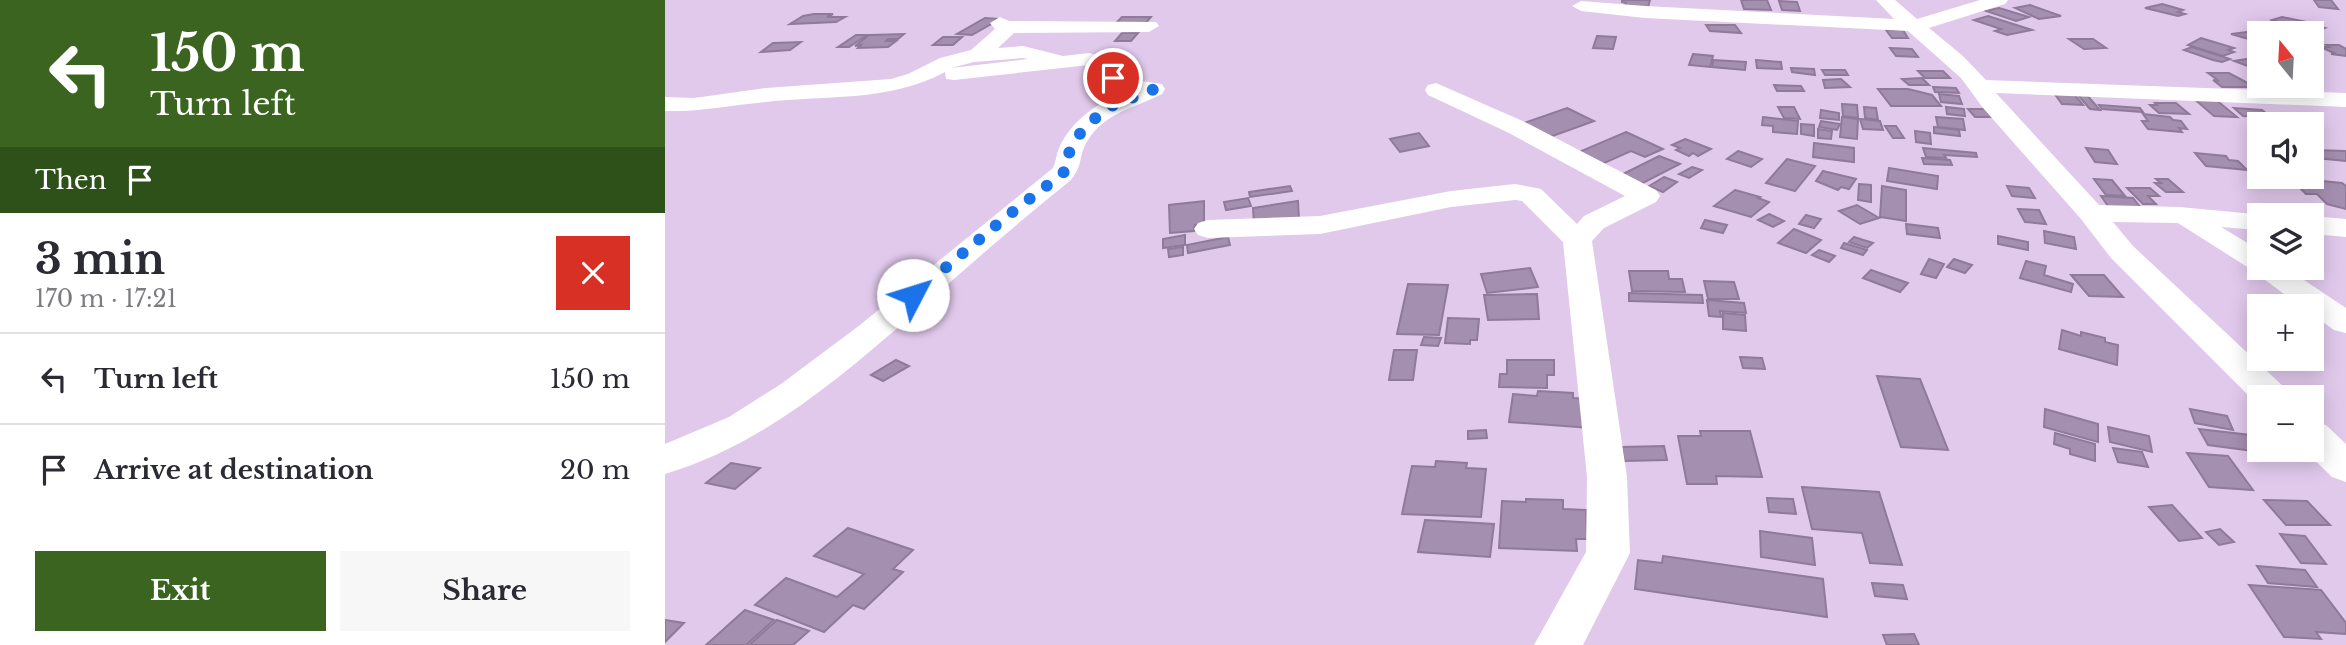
<!DOCTYPE html>
<html lang="en">
<head>
<meta charset="utf-8">
<style>
	:root { --surface:#fff; --page:#f7f7f7; --text:#2b2b33; --muted:#7c7c81; --line:#e1e1e2; --accent:#3a6420 }
	body { margin:0; font-family:"Libre Baskerville",serif; background:var(--page); color:var(--text); height:100vh; display:flex; flex-direction:column; font-size:26px; white-space:nowrap }
	* { box-sizing:border-box; margin:0 }
	p { font-size:23px; color:var(--muted) }
	.icon { flex:none; width:38px; height:38px; fill:none; stroke:currentColor; stroke-width:2; stroke-linecap:round; stroke-linejoin:round }
	.map { position:relative; flex:1; overflow:hidden }
	.drawer { display:flex; flex-direction:column; background:var(--surface); width:665px }
	.drawer>* { flex:none }
	.guide { background:#3a6420; color:#fff; overflow:hidden }
	.needle { width:46px; rotate:342deg }
	.buttons { position:absolute; left:1582px; top:21px; display:grid; gap:14px }
	.buttons a { display:grid; place-items:center; width:77px; height:77px; border-radius:0px; background:var(--surface); box-shadow:0 4px 18px #0003; font-size:35px }
	.pin { position:absolute; display:grid; place-items:center; width:60px; height:60px; color:#fff; margin:-30px; border:4px solid #fff; border-radius:50%; box-shadow:0 2px 7px #0007 }
	.me { position:absolute; width:77px; margin:-38px; rotate:50deg; stroke-linejoin:round; filter:drop-shadow(0 0 5px #0008) }
	.turn { display:flex; align-items:center; gap:24px; height:147px; padding:0 35px; font-size:32px }
	.turn .icon { width:91px; height:91px; stroke-width:2.5 }
	.turn b { display:block; font-size:49px; line-height:60px }
	.then { display:flex; align-items:center; height:66px; padding:0 35px; background:#0003; gap:14px; font-size:26px }
	.round { display:grid; place-items:center; flex:none; width:74px; height:74px; border-radius:0px; background:var(--page) }
	.head { display:flex; align-items:center; justify-content:space-between; height:119px; padding:0 35px }
	h1 { font-size:42px; font-weight:700; line-height:52px }
	.cta { display:flex; gap:14px; margin-top:auto; padding:14px 35px }
	.cta a { flex:1; height:80px; border-radius:0px; background:var(--accent); color:#fff; font-size:28px; font-weight:700; line-height:80px; text-align:center }
	.cta a+a { background:var(--page); color:var(--text) }
	ul { padding:0; list-style:none }
	li { display:flex; align-items:center; gap:21px; height:91px; padding:0 35px; border-top:2px solid var(--line) }
	li div { flex:1 }
	li b { display:block; font-size:26px }
	li em { font-style:normal }
	main { display:flex; flex:1; min-height:0 }
	.map>svg:first-child { display:block }
	.building { fill:#a58fb0; stroke:#8f7a99; stroke-width:2 }
	.lines { fill:none; stroke-linecap:round; stroke-linejoin:round }
	.minor { fill:#fff; fill-rule:evenodd }
	.route { stroke:#1a73e8; stroke-width:12; stroke-dasharray:0 21.6 }
</style>
</head>
<body>
<main>
<section class="drawer">
<div class="guide">
<div class="turn"><svg class="icon" aria-label="left" viewBox="0 0 24 24"><path d="M17 20v-9H6M10 6l-5 5 5 5"/></svg><div><b>150 m</b>Turn left</div></div>
<div class="then">Then<svg class="icon" aria-label="arrive" viewBox="0 0 24 24"><path d="M6 21V4h12l-3 4 3 4H6"/></svg></div>
</div>
<div class="head"><div><h1>3 min</h1><p>170 m · 17:21</p></div><a class="round" style="background:#d93025;color:#fff"><svg class="icon" aria-label="close" viewBox="0 0 24 24"><path d="M6 6l12 12M18 6L6 18"/></svg></a></div>
<ul>
<li><svg class="icon" aria-label="left" viewBox="0 0 24 24"><path d="M17 20v-9H6M10 6l-5 5 5 5"/></svg><div><b>Turn left</b></div><em>150 m</em></li>
<li><svg class="icon" aria-label="arrive" viewBox="0 0 24 24"><path d="M6 21V4h12l-3 4 3 4H6"/></svg><div><b>Arrive at destination</b></div><em>20 m</em></li>
</ul>
<div class="cta"><a>Exit</a><a>Share</a></div>
</section>
<div class="map">
<svg width="1681" height="645" viewBox="0 0 1681 645">
	<rect width="100%" height="100%" fill="#e1c9ec"/>
	<g class="building">
		<polygon points="957,0 985,0 983,7 959,8 961,3 957,2"/>
		<polygon points="1076,0 1102,0 1106,10 1079,9"/>
		<polygon points="1649,0 1666,0 1673,9 1654,7"/>
		<polygon points="1114,1 1132,2 1135,11 1117,10"/>
		<polygon points="1497,4 1518,10 1513,12 1520,14 1513,16 1480,8"/>
		<polygon points="1365,5 1396,16 1374,19 1350,8"/>
		<polygon points="1334,8 1364,17 1351,21 1321,11"/>
		<polygon points="149,14 168,14 162,17 180,17 171,22 125,24 138,16"/>
		<polygon points="1323,16 1367,30 1342,35 1330,31 1336,29 1309,20"/>
		<polygon points="457,17 486,17 479,25 449,25"/>
		<polygon points="1617,17 1656,25 1653,26 1660,28 1647,33 1607,20"/>
		<polygon points="320,18 335,19 307,35 292,34"/>
		<polygon points="1041,25 1070,25 1076,33 1045,31"/>
		<polygon points="1221,30 1238,30 1243,38 1227,38"/>
		<polygon points="1582,32 1594,33 1594,42 1566,34"/>
		<polygon points="457,33 473,33 466,41 450,41"/>
		<polygon points="239,34 233,39 223,39 221,41 231,41 223,47 193,48 196,45 190,46 204,35"/>
		<polygon points="191,35 202,35 184,47 173,47"/>
		<polygon points="932,36 951,37 948,49 928,48"/>
		<polygon points="278,37 297,37 288,45 268,45"/>
		<polygon points="1536,38 1569,48 1563,50 1569,52 1558,56 1523,45"/>
		<polygon points="1404,39 1428,39 1441,48 1419,49"/>
		<polygon points="136,42 125,50 96,52 108,43"/>
		<polygon points="1661,45 1674,45 1681,49 1681,56 1666,54 1671,54 1656,47 1664,47"/>
		<polygon points="1527,47 1565,59 1557,62 1548,60 1519,50"/>
		<polygon points="1225,48 1247,49 1253,57 1231,56"/>
		<polygon points="1028,54 1048,56 1045,67 1024,65"/>
		<polygon points="1588,58 1594,60 1594,67 1588,68 1569,61"/>
		<polygon points="1048,60 1081,62 1080,70 1047,67"/>
		<polygon points="1091,60 1116,62 1117,69 1092,68"/>
		<polygon points="1126,68 1149,69 1150,75 1127,72"/>
		<polygon points="1157,70 1180,70 1183,75 1160,75"/>
		<polygon points="1253,71 1278,71 1285,78 1260,78"/>
		<polygon points="1543,73 1564,73 1590,87 1557,87 1548,80 1554,81"/>
		<polygon points="1257,78 1264,85 1244,85 1237,79"/>
		<polygon points="1176,79 1185,87 1160,88 1158,80"/>
		<polygon points="1109,85 1136,86 1139,91 1112,91"/>
		<polygon points="1268,87 1291,88 1294,93 1270,92"/>
		<polygon points="1213,89 1243,89 1267,95 1276,106 1226,106"/>
		<polygon points="1389,93 1409,94 1418,105 1397,104"/>
		<polygon points="1274,94 1294,96 1297,104 1276,102"/>
		<polygon points="1412,94 1421,94 1435,110 1425,109"/>
		<polygon points="1528,98 1550,99 1572,117 1549,116"/>
		<polygon points="1490,103 1511,103 1524,114 1494,113 1485,105 1492,105"/>
		<polygon points="1177,104 1192,105 1193,118 1178,116"/>
		<polygon points="1434,105 1475,108 1478,112 1437,109"/>
		<polygon points="1113,107 1129,107 1135,119 1119,118"/>
		<polygon points="1199,107 1211,108 1213,120 1200,118"/>
		<polygon points="1281,107 1299,109 1300,116 1282,114"/>
		<polygon points="902,108 929,121 885,137 859,123"/>
		<polygon points="1569,108 1597,110 1607,118 1578,116"/>
		<polygon points="1303,109 1320,109 1327,117 1310,117"/>
		<polygon points="1156,110 1174,113 1174,120 1155,118"/>
		<polygon points="1478,114 1505,117 1508,120 1516,121 1522,129 1514,128 1517,132 1483,129 1477,121 1483,121"/>
		<polygon points="1098,117 1133,121 1132,134 1108,132 1108,126 1097,125"/>
		<polygon points="1177,117 1193,119 1192,139 1175,137"/>
		<polygon points="1271,117 1298,119 1300,130 1273,127"/>
		<polygon points="1195,119 1215,121 1218,130 1198,129"/>
		<polygon points="1156,121 1175,124 1172,130 1154,127"/>
		<polygon points="1136,124 1149,125 1149,136 1136,134"/>
		<polygon points="1220,126 1231,126 1239,138 1228,138"/>
		<polygon points="1269,127 1294,130 1295,136 1269,133"/>
		<polygon points="1153,129 1167,131 1166,139 1153,138"/>
		<polygon points="1250,131 1265,133 1266,144 1251,142"/>
		<polygon points="961,132 998,149 980,157 966,151 937,164 914,152"/>
		<polygon points="754,133 764,146 735,152 725,139"/>
		<polygon points="1020,139 1046,149 1033,156 1028,153 1024,156 1011,150 1015,148 1007,145"/>
		<polygon points="1149,143 1189,148 1189,162 1148,157"/>
		<polygon points="1258,148 1311,153 1312,157 1279,155 1281,158 1261,157"/>
		<polygon points="1421,148 1443,150 1452,164 1430,162"/>
		<polygon points="1647,150 1681,151 1681,161 1651,158 1647,155"/>
		<polygon points="1073,151 1097,159 1086,167 1062,159"/>
		<polygon points="1530,153 1561,156 1564,160 1573,161 1582,170 1541,166"/>
		<polygon points="994,156 1015,164 976,184 956,175"/>
		<polygon points="1257,158 1285,160 1287,165 1259,164"/>
		<polygon points="1122,159 1150,166 1130,191 1101,183"/>
		<polygon points="1027,167 1037,170 1024,178 1014,174"/>
		<polygon points="1224,168 1273,176 1272,189 1222,181"/>
		<polygon points="1158,171 1191,179 1184,189 1176,187 1173,190 1151,181"/>
		<polygon points="999,177 1012,182 998,192 984,186"/>
		<polygon points="1429,179 1447,180 1460,196 1441,195"/>
		<polygon points="1491,179 1503,179 1518,192 1501,192 1490,183 1496,183"/>
		<polygon points="1637,179 1677,183 1681,186 1681,209 1662,204 1652,194 1641,194 1633,186 1644,187"/>
		<polygon points="1194,184 1206,185 1206,202 1193,200"/>
		<polygon points="625,186 627,191 585,197 584,192"/>
		<polygon points="1217,186 1241,190 1241,221 1215,217"/>
		<polygon points="1342,186 1364,188 1370,198 1347,196"/>
		<polygon points="1462,188 1485,188 1494,196 1483,196 1491,204 1478,204"/>
		<polygon points="1070,190 1095,197 1093,198 1104,202 1086,217 1049,206"/>
		<polygon points="1436,196 1468,198 1476,208 1443,206"/>
		<polygon points="583,198 586,206 561,210 559,202"/>
		<polygon points="539,201 539,224 530,225 529,231 505,233 504,205"/>
		<polygon points="633,201 634,220 589,225 588,208"/>
		<polygon points="1192,205 1214,218 1195,224 1174,211"/>
		<polygon points="1353,209 1374,210 1381,224 1360,222"/>
		<polygon points="1104,214 1119,221 1108,227 1093,220"/>
		<polygon points="1141,215 1156,219 1149,228 1134,224"/>
		<polygon points="1040,220 1062,225 1058,233 1036,228"/>
		<polygon points="1241,224 1273,228 1275,238 1242,234"/>
		<polygon points="1129,229 1156,240 1141,253 1113,243"/>
		<polygon points="1379,231 1409,237 1411,249 1380,243"/>
		<polygon points="520,235 520,245 498,248 498,239"/>
		<polygon points="1333,236 1363,242 1363,250 1333,244"/>
		<polygon points="563,237 565,245 523,253 522,245"/>
		<polygon points="1189,237 1208,243 1202,248 1184,242"/>
		<polygon points="1179,243 1202,250 1198,255 1176,248"/>
		<polygon points="518,247 518,255 504,257 503,249"/>
		<polygon points="1154,250 1170,256 1164,262 1147,255"/>
		<polygon points="1264,259 1279,264 1271,278 1256,274"/>
		<polygon points="1289,259 1307,265 1300,273 1282,267"/>
		<polygon points="1361,261 1381,266 1379,275 1408,284 1406,292 1355,278"/>
		<polygon points="865,268 873,287 822,293 816,274"/>
		<polygon points="1206,270 1243,283 1235,292 1198,278"/>
		<polygon points="964,271 1003,271 1004,279 1017,279 1020,292 967,291"/>
		<polygon points="1406,275 1439,275 1458,297 1424,296"/>
		<polygon points="1039,281 1069,282 1074,299 1043,299"/>
		<polygon points="743,284 783,285 774,335 732,334"/>
		<polygon points="964,293 1037,295 1038,303 964,301"/>
		<polygon points="872,294 874,319 823,320 819,295"/>
		<polygon points="1042,300 1079,303 1081,313 1055,311 1056,317 1044,316"/>
		<polygon points="1058,313 1080,315 1081,331 1058,329"/>
		<polygon points="783,318 814,319 812,340 805,340 805,344 780,343"/>
		<polygon points="1397,330 1416,336 1416,332 1440,338 1440,342 1453,345 1452,365 1394,349"/>
		<polygon points="759,337 776,338 773,346 756,345"/>
		<polygon points="729,350 752,350 748,380 724,380"/>
		<polygon points="1075,357 1097,358 1100,369 1078,368"/>
		<polygon points="231,360 244,366 218,381 206,375"/>
		<polygon points="842,360 889,360 889,375 882,375 882,388 834,387 835,374 842,374"/>
		<polygon points="1212,376 1255,379 1283,450 1236,447"/>
		<polygon points="873,391 908,393 908,398 926,399 925,428 844,422 848,394 872,396"/>
		<polygon points="1380,409 1433,424 1433,442 1379,427"/>
		<polygon points="1525,409 1562,416 1568,430 1530,423"/>
		<polygon points="1443,427 1484,436 1487,452 1445,442"/>
		<polygon points="1534,429 1594,436 1594,450 1608,450 1611,454 1543,445"/>
		<polygon points="821,430 822,438 803,439 803,431"/>
		<polygon points="1035,431 1085,431 1097,477 1051,476 1052,484 1022,484 1013,436 1036,436"/>
		<polygon points="1390,433 1430,444 1430,461 1405,454 1405,449 1389,444"/>
		<polygon points="999,446 1002,460 959,461 957,447"/>
		<polygon points="1448,448 1477,452 1483,467 1453,462"/>
		<polygon points="1522,453 1563,456 1588,490 1544,487"/>
		<polygon points="771,461 802,463 801,468 821,469 816,517 737,514 747,466 770,467"/>
		<polygon points="66,463 95,468 70,489 41,483"/>
		<polygon points="1137,487 1214,492 1237,565 1205,563 1197,533 1147,529"/>
		<polygon points="1102,498 1128,499 1131,514 1104,512"/>
		<polygon points="861,499 898,500 898,509 921,510 922,539 911,539 912,551 834,548 837,501 861,502"/>
		<polygon points="1599,500 1642,501 1665,525 1621,525"/>
		<polygon points="1507,505 1537,538 1514,541 1484,507"/>
		<polygon points="760,520 829,524 825,557 753,552"/>
		<polygon points="183,528 248,550 228,569 238,572 199,609 188,605 159,632 90,605 121,578 172,597 199,574 149,556"/>
		<polygon points="1555,529 1569,542 1554,545 1541,532"/>
		<polygon points="1095,531 1147,538 1150,565 1096,557"/>
		<polygon points="1615,534 1640,536 1661,564 1636,563"/>
		<polygon points="998,556 1158,579 1162,617 970,589 973,560 997,563"/>
		<polygon points="1592,566 1640,570 1652,587 1603,583"/>
		<polygon points="1207,583 1238,585 1242,599 1210,596"/>
		<polygon points="1584,585 1656,590 1681,623 1681,634 1651,632 1656,639 1619,637"/>
		<polygon points="80,610 109,620 81,645 41,645"/>
		<polygon points="0,620 19,623 0,642"/>
		<polygon points="112,620 144,631 128,645 84,645"/>
		<polygon points="1249,634 1254,645 1222,645 1218,635"/>
	</g>
	<g class="lines">
		<g class="minor">
			<polygon points="1211,0 1230,0 1252,19 1315,0 1343,0 1340,4 1264,28 1298,56 1321,80 1681,93 1681,107 1331,93 1434,205 1514,207 1601,215 1594,215 1594,230 1556,227 1594,250 1594,268 1621,268 1681,308 1681,333 1669,330 1647,314 1647,306 1635,306 1587,270 1513,223 1448,222 1468,246 1620,388 1625,397 1594,397 1594,406 1446,258 1416,219 1318,108 1296,78 1243,31 980,18 916,11 907,6 916,1 980,6 1229,19"/>
			<path d="M335,17L344,21L491,22L494,26L484,32L349,33L333,48L358,46L398,56L424,53L450,60L463,79L497,84L500,89L497,94C470,108 441,112 423,140C413,155 419,164 406,180C351,224 298,271 244,318C171,381 95,446 0,474V444L64,417L116,384L195,325L388,168C391,162 391,155 394,148C406,121 434,101 461,92L447,88L434,68L424,65L289,80L281,79L280,72C225,102 162,95 101,102C67,105 35,112 0,111V97L29,98L101,88L226,79L243,74L275,58L306,50L330,29L325,23ZM358,58L363,59L286,68L309,62Z"/>
			<polygon points="771,83 862,123 991,190 995,196 991,202 939,228 927,241 962,477 965,553 918,645 869,645 921,552 922,477 898,242 857,201 850,200 786,207 655,234 543,238 533,235 529,229 533,223 543,220 655,216 786,191 850,184 876,189 912,224 919,216 960,196 844,133 763,95 760,90 763,85"/>
			<polygon points="1647,216 1681,219 1681,237 1647,234"/>
			<polygon points="1647,422 1661,425 1681,444 1681,482 1667,477 1639,450 1647,450"/>
		</g>
	</g>
	<g class="lines">
		<path class="route" d="M248,295L341,217L397,174L403,167C399,143 428,118 447,106C459,98 476,97 489,89L454,85L448,78"/>
	</g>
</svg>
<div class="buttons">
<a><svg class="needle" viewBox="-14 -14 28 28"><path d="M0-13l5 13h-10z" fill="#e53935"/><path d="M0 13l5-13h-10z" fill="#7c7c81"/></svg></a>
<a><svg class="icon" aria-label="sound" viewBox="0 0 24 24"><path d="M4 9h4l5-4v14l-5-4H4zM17 9q2 3 0 6"/></svg></a>
<a><svg class="icon" aria-label="layers" viewBox="0 0 24 24"><path d="M12 4l9 5-9 5-9-5zM3 14l9 5 9-5"/></svg></a>
<a>+</a>
<a>−</a>
</div>
<div class="pin" style="left:448px;top:78px;background:#d93025"><svg class="icon" aria-label="arrive" viewBox="0 0 24 24"><path d="M6 21V4h12l-3 4 3 4H6"/></svg></div>
<svg class="me" style="left:248px;top:295px" viewBox="-20 -20 40 40"><circle r="19" fill="#fff"/><path d="M0-13L10 11 0 6-10 11z" fill="#1a73e8"/></svg>
</div>
</main>
</body>
</html>
